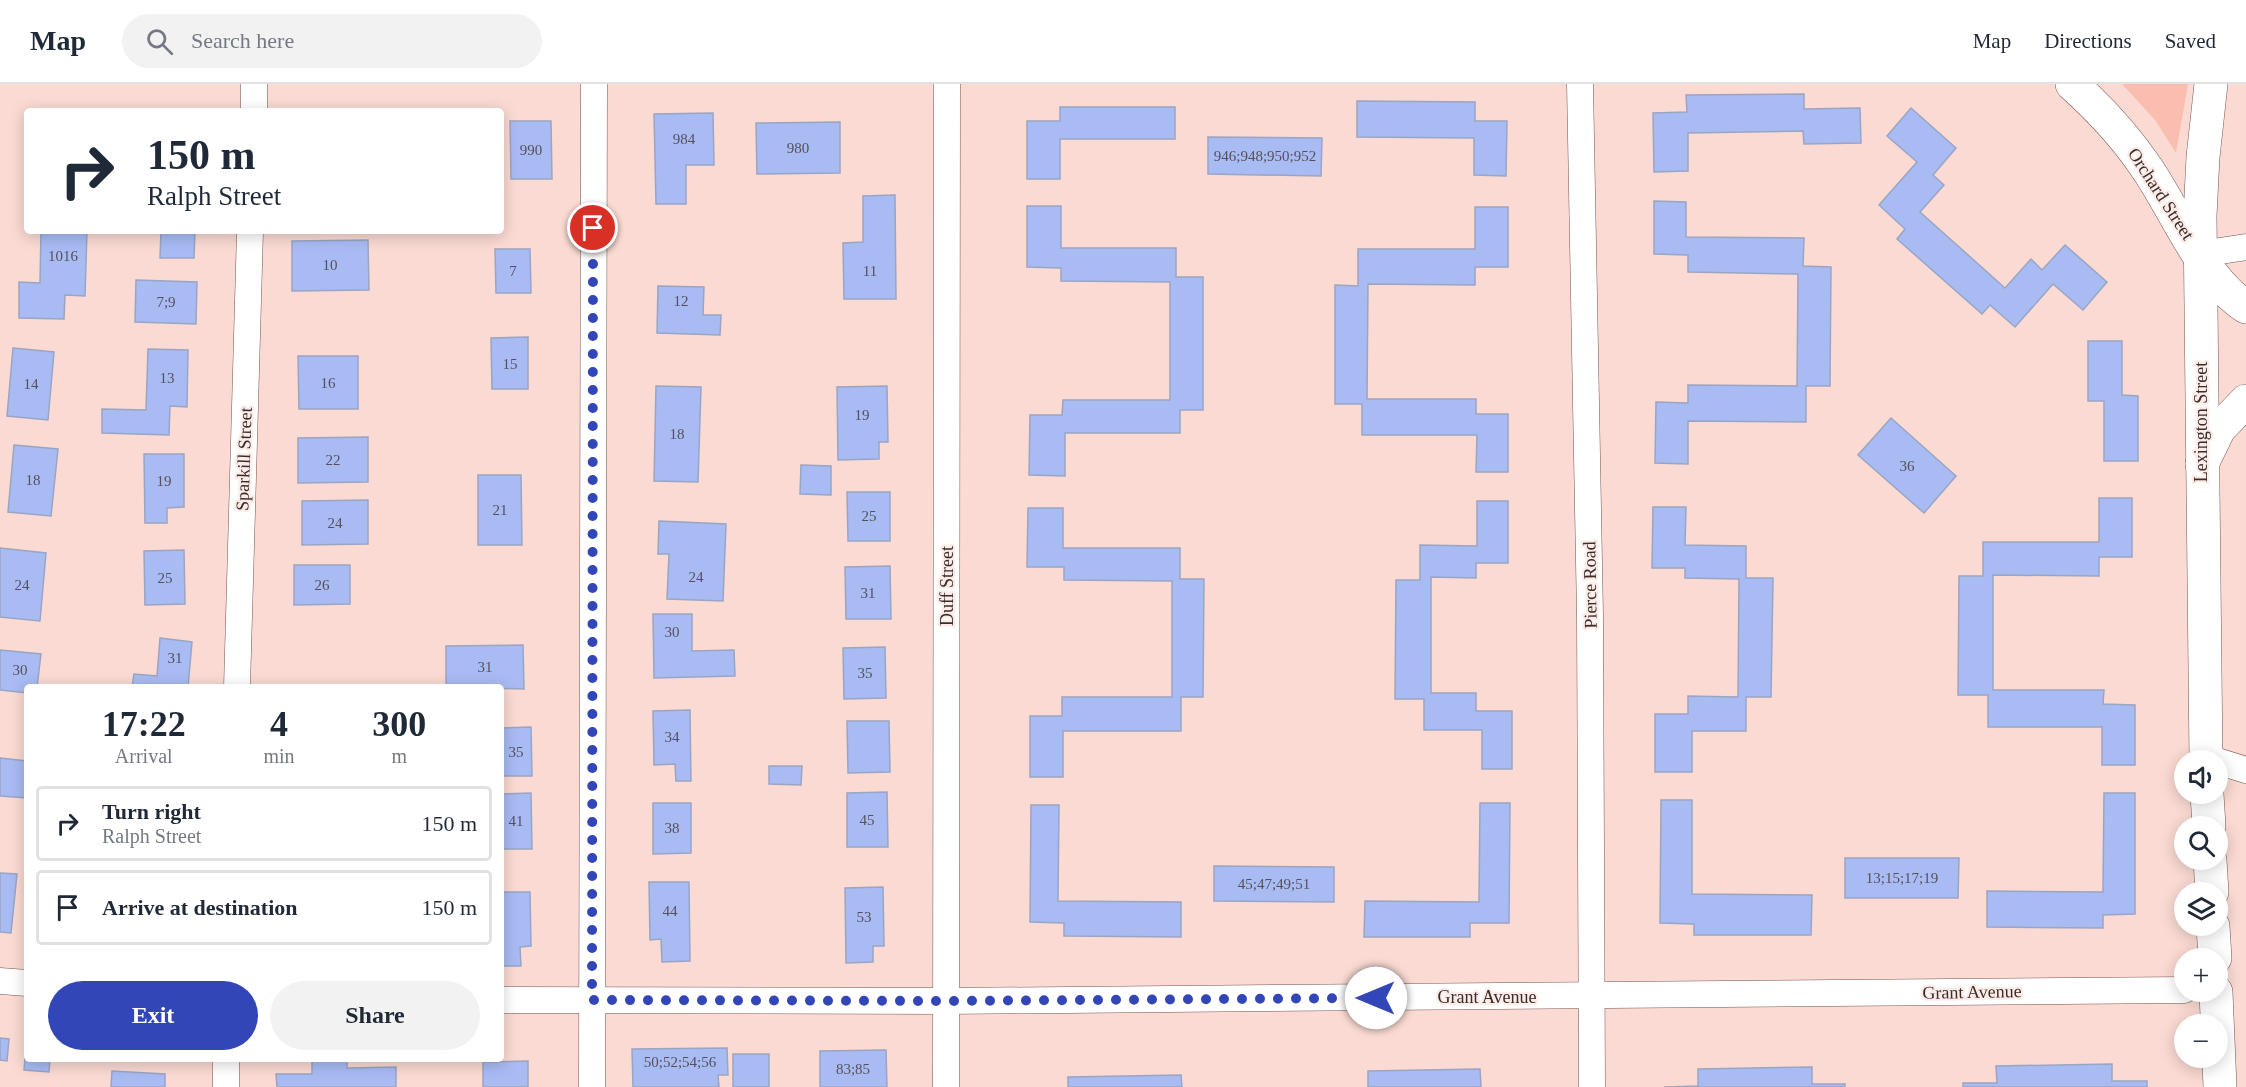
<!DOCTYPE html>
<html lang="en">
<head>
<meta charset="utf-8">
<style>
	:root { --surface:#fff; --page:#f2f2f3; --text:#1f2937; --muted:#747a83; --line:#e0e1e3; --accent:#3246b7 }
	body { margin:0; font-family:Georgia,serif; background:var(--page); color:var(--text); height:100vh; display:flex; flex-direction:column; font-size:22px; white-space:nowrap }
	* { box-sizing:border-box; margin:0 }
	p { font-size:20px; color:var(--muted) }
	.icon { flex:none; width:33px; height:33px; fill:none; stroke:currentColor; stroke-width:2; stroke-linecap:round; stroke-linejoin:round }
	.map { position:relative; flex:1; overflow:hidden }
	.sheet { position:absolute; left:24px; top:600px; width:480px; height:378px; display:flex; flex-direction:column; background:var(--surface); border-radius:6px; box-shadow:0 3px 15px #0003 }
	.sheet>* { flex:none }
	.top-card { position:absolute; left:24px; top:24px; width:480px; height:126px; border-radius:6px; box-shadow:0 3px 15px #0003; background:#fff; color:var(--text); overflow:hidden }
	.controls { position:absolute; left:2174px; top:666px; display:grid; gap:12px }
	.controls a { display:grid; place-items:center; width:54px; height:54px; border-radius:50%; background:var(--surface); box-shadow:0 3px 15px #0003; font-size:30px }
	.pin { position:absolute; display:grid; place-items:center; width:51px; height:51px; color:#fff; margin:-26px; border:3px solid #fff; border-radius:50%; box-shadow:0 2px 6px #0007 }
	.me { position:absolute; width:66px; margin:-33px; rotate:270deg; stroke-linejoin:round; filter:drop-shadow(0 0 4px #0008) }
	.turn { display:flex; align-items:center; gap:21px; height:126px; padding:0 24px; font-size:27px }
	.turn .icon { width:78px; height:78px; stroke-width:2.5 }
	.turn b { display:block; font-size:42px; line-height:51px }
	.eta { display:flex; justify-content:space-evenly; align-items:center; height:102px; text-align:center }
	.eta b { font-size:36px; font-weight:700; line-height:42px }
	.cta { display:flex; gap:12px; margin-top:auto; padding:12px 24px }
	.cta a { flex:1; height:69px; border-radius:36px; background:var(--accent); color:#fff; font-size:24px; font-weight:700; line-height:69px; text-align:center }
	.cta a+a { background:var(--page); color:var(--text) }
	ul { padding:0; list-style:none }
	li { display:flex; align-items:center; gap:18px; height:75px; margin:0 12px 9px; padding:0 12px; border:3px solid var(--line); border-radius:6px }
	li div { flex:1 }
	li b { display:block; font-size:22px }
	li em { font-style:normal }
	header { display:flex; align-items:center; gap:36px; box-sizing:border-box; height:84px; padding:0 30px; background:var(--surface); border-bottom:2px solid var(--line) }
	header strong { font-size:28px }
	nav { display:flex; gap:33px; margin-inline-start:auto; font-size:21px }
	.search { width:420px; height:54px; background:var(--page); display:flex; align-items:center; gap:15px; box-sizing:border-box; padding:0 21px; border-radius:33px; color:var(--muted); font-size:22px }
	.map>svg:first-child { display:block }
	.green { fill:#fabeb1 }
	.building { fill:#a8bbf3; stroke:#9aa5c4; stroke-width:1.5 }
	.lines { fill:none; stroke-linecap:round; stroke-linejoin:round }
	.minor-casing { stroke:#77554e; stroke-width:27 }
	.tertiary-casing { stroke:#77554e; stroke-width:34 }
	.secondary-casing { stroke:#77554e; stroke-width:34 }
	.minor { stroke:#fff; stroke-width:26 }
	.tertiary { stroke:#fff; stroke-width:33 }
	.secondary { stroke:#fff; stroke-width:33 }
	.route { stroke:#3246b7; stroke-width:10; stroke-dasharray:0 18 }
	.labels { text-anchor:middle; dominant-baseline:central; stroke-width:4.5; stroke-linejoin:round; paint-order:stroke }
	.number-label { font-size:15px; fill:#57505c }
	.street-label { font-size:18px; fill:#3c2d29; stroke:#fcece8 }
</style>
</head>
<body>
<header>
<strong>Map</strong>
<div class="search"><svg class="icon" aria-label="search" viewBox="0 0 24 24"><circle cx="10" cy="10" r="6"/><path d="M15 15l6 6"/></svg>Search here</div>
<nav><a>Map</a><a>Directions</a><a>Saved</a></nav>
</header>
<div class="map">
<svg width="2246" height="1003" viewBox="0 0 2246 1003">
	<rect width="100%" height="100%" fill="#fadad3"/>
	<polygon class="green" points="2122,0 2188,0 2176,69 2155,36"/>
	<g class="building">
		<polygon points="1804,10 1804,25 1860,24 1861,59 1804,60 1803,47 1688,49 1688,87 1654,88 1653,29 1687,28 1686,11"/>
		<polygon points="1357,17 1475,18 1475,37 1507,37 1506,92 1474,91 1474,54 1357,53"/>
		<polygon points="1060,23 1175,23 1175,55 1060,55 1060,95 1027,95 1027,37 1060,37"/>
		<polygon points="1911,24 1956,64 1933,91 1944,101 1920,128 2005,204 2031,175 2042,186 2065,161 2107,198 2083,226 2053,200 2015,243 1990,221 1982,230 1897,155 1905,145 1879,121 1917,78 1887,52"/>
		<polygon points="713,29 714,81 686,81 686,120 656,120 654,30"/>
		<polygon points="510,37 551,37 552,95 511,95"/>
		<polygon points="840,38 840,89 757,90 756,39"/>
		<polygon points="1208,53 1322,54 1321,92 1208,90"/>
		<polygon points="895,111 896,215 844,215 843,159 863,158 863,112"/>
		<polygon points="1654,117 1686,118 1686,153 1804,154 1803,182 1831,183 1830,302 1806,302 1806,338 1688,337 1688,380 1655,379 1656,318 1688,319 1688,301 1797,302 1798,190 1688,188 1688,171 1654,170"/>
		<polygon points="1027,122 1061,122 1061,164 1176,164 1176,193 1203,193 1203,326 1180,326 1180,349 1065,349 1065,392 1029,391 1030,331 1062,331 1063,316 1170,316 1170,198 1061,197 1061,184 1027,183"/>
		<polygon points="1475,123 1508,123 1508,183 1475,183 1475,201 1368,200 1367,315 1476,315 1476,330 1508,330 1508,388 1476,388 1477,351 1362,351 1362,320 1335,320 1335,201 1358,202 1358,165 1475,165"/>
		<polygon points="41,147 87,147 85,212 65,211 64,235 19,234 19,198 40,199"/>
		<polygon points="161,147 195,147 194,174 160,174"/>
		<polygon points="368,156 369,206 292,207 292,157"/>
		<polygon points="495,165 530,165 531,209 496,209"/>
		<polygon points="136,196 197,198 196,240 135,238"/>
		<polygon points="658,202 704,203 703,231 721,231 720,251 657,249"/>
		<polygon points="528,253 528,305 492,305 491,254"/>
		<polygon points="2088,257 2122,257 2122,311 2138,312 2138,377 2104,377 2104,317 2088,317"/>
		<polygon points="13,264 54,268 48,336 7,332"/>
		<polygon points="148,265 188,266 187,323 170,322 169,351 102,349 102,325 146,326"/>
		<polygon points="298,272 358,272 358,325 299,325"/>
		<polygon points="656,302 701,303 698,398 654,397"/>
		<polygon points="887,302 888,358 879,358 879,375 838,376 837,303"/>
		<polygon points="1891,334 1956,392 1924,429 1858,371"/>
		<polygon points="368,353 368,398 298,399 298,354"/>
		<polygon points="14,361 58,365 51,432 8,428"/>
		<polygon points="144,370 184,370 184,423 167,424 167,439 145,439"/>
		<polygon points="801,381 831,382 831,411 800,410"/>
		<polygon points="478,391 521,391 522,461 478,461"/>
		<polygon points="847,408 890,408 890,457 848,457"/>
		<polygon points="2099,414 2132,414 2132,473 2099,473 2099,492 1993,491 1993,606 2104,606 2103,620 2135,621 2135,681 2102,681 2102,643 1988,643 1988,611 1958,611 1959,492 1983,492 1983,458 2099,458"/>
		<polygon points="368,416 368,460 302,461 302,417"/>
		<polygon points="1477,417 1508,417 1508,479 1476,479 1476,494 1431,493 1431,609 1476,609 1476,627 1512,627 1512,685 1482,685 1482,646 1424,646 1424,615 1395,615 1396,496 1420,496 1420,461 1477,462"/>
		<polygon points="1653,423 1686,423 1685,461 1746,462 1746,494 1773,494 1771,613 1746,613 1746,647 1692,647 1692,688 1655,688 1655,630 1688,630 1688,612 1738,613 1739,495 1685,494 1685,484 1652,484"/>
		<polygon points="1028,424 1063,424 1063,464 1180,464 1180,495 1204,495 1203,613 1181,613 1181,647 1063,647 1063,693 1030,693 1030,632 1062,632 1062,613 1172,613 1172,497 1064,496 1064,483 1027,483"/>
		<polygon points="659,437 726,440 723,517 667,515 669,470 658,470"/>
		<polygon points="0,464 46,469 40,537 0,533"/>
		<polygon points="184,466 185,520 145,521 144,467"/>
		<polygon points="294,481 350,481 350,520 294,521"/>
		<polygon points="890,482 891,535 846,535 845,483"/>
		<polygon points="653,530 692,530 692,567 734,566 735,592 654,594"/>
		<polygon points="160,554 192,558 188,603 132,603 134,590 157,592"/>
		<polygon points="523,561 524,605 446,603 446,562"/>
		<polygon points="885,563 886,614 844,615 843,564"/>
		<polygon points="0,566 41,570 37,603 27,603 27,609 0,606"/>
		<polygon points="690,626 691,697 676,697 675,680 654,681 653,627"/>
		<polygon points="847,637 889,637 890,688 848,689"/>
		<polygon points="531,643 532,692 501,692 501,644"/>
		<polygon points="0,674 27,677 27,714 0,712"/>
		<polygon points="769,682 802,682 801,701 769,700"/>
		<polygon points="887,708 888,763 847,763 847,709"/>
		<polygon points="531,709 532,765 501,765 501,710"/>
		<polygon points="2104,709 2135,709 2135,830 2103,831 2103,844 1987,843 1987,807 2103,808"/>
		<polygon points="1661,716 1692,716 1692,810 1812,811 1811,851 1694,851 1694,840 1660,839"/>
		<polygon points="653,719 691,719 691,769 653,770"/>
		<polygon points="1480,719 1510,719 1509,839 1470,839 1470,853 1364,853 1365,817 1479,818"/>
		<polygon points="1031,721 1059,721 1058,817 1181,818 1181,853 1064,852 1064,839 1030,838"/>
		<polygon points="1845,774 1959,774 1958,814 1845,814"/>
		<polygon points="1214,782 1334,783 1334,818 1214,817"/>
		<polygon points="0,789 17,790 11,849 0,848"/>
		<polygon points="649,798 689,798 690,877 662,878 661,855 650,856"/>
		<polygon points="883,803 884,862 873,862 873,878 846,879 845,804"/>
		<polygon points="501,808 530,808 531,862 520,863 521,882 501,882"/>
		<polygon points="27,950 27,975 50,975 49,988 24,986"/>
		<polygon points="0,954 9,955 7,977 0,976"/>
		<polygon points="727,964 728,991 718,991 719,1003 633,1003 632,965"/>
		<polygon points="886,966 887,1003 820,1003 820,967"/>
		<rect x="733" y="970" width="36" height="33"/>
		<polygon points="312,975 347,975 347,984 396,983 396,1003 277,1003 276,990 312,990"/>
		<polygon points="528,977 528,1003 483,1003 483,978"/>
		<polygon points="2112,980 2112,997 2147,997 2147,1003 1963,1003 1963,999 1997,999 1996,982"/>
		<polygon points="1812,983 1812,1000 1845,1000 1845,1003 1664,1003 1698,1002 1698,985"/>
		<polygon points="1480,985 1481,1003 1368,1003 1368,987"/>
		<polygon points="112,987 165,990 165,1003 111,1003"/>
		<polygon points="1181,991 1182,1003 1068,1003 1068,993"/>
	</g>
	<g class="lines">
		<g class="minor-casing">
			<g id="minor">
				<polyline points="1580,0 1590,531 1592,1003"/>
				<polyline points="254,27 254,0"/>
				<polyline points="2200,170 2246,163"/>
				<polyline points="237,603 250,147"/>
				<polyline points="2217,677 2246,686"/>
				<polyline points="0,897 27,899"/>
				<polyline points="501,916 946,917 2184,906"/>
				<polyline points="226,1003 226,975"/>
				<polyline points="592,1003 594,0"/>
				<polyline points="946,1003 947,0"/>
			</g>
		</g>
		<g class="tertiary-casing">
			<g id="tertiary">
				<polyline points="2206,676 2200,132 2203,73 2211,0"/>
				<polyline points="2207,710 2209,742"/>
				<polyline points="2210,776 2212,808"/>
				<polyline points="2213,842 2215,874"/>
				<polyline points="2216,908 2220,1003"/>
			</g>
		</g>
		<g class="secondary-casing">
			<g id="secondary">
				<path d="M2072,0C2101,26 2126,53 2148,86C2177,129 2202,194 2246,223"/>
				<polyline points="2202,380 2219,345 2246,317"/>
			</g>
		</g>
		<use href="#minor" class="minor"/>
		<use href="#tertiary" class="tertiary"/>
		<use href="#secondary" class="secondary"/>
	</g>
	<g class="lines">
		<polyline class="route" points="593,144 592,916 946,917 1376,914"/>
	</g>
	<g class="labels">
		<g class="number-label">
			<text x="684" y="55">984</text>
			<text x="798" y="64">980</text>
			<text x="531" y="66">990</text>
			<text x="1265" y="72">946;948;950;952</text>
			<text x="63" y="172">1016</text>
			<text x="330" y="181">10</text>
			<text x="513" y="187">7</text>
			<text x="870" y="187">11</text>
			<text x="681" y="217">12</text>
			<text x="166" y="218">7;9</text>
			<text x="510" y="280">15</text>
			<text x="167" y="294">13</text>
			<text x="328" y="299">16</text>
			<text x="31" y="300">14</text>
			<text x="862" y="331">19</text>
			<text x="677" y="350">18</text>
			<text x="333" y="376">22</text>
			<text x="1907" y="382">36</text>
			<text x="33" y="396">18</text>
			<text x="164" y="397">19</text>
			<text x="500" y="426">21</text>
			<text x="869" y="432">25</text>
			<text x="335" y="439">24</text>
			<text x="696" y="493">24</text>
			<text x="165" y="494">25</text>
			<text x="22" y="501">24</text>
			<text x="322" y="501">26</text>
			<text x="868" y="509">31</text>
			<text x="672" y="548">30</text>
			<text x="175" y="574">31</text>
			<text x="485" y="583">31</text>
			<text x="20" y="586">30</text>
			<text x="865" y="589">35</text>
			<text x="672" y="653">34</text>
			<text x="516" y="668">35</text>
			<text x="867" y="736">45</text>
			<text x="516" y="737">41</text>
			<text x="672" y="744">38</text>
			<text x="1902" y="794">13;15;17;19</text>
			<text x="1274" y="800">45;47;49;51</text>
			<text x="670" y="827">44</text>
			<text x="864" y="833">53</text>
			<text x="680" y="978">50;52;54;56</text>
			<text x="853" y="985">83;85</text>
		</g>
		<g class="street-label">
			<text transform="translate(2161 110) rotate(57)">Orchard Street</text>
			<text transform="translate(2201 338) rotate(-90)">Lexington Street</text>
			<text transform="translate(244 375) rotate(-88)">Sparkill Street</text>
			<text transform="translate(1590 501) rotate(-91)">Pierce Road</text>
			<text transform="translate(947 502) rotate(-90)">Duff Street</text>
			<text transform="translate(1972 908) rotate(-1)">Grant Avenue</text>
			<text x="1487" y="913">Grant Avenue</text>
		</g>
	</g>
</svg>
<div class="controls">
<a><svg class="icon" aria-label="sound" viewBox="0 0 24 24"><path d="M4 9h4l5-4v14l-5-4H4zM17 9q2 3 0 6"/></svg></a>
<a><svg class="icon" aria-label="search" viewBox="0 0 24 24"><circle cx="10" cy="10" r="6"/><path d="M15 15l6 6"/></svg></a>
<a><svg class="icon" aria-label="layers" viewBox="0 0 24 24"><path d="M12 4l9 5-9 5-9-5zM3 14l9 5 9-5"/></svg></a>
<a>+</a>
<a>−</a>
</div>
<div class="pin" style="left:593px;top:144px;background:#d93025"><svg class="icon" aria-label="arrive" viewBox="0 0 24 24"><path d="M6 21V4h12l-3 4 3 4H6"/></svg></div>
<svg class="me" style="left:1376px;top:914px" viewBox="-20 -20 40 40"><circle r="19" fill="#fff"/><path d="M0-13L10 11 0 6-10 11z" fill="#3246b7"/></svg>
<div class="top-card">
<div class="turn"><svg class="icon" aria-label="right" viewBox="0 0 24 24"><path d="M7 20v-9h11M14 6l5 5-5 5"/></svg><div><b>150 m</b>Ralph Street</div></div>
</div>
<section class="sheet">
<div class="eta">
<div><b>17:22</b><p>Arrival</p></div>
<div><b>4</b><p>min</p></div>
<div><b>300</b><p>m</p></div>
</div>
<ul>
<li><svg class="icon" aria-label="right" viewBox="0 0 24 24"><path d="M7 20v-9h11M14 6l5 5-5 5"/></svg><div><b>Turn right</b><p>Ralph Street</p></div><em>150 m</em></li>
<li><svg class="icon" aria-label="arrive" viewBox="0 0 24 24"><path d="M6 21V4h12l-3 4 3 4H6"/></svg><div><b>Arrive at destination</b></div><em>150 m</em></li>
</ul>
<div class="cta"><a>Exit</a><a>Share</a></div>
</section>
</div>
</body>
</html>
